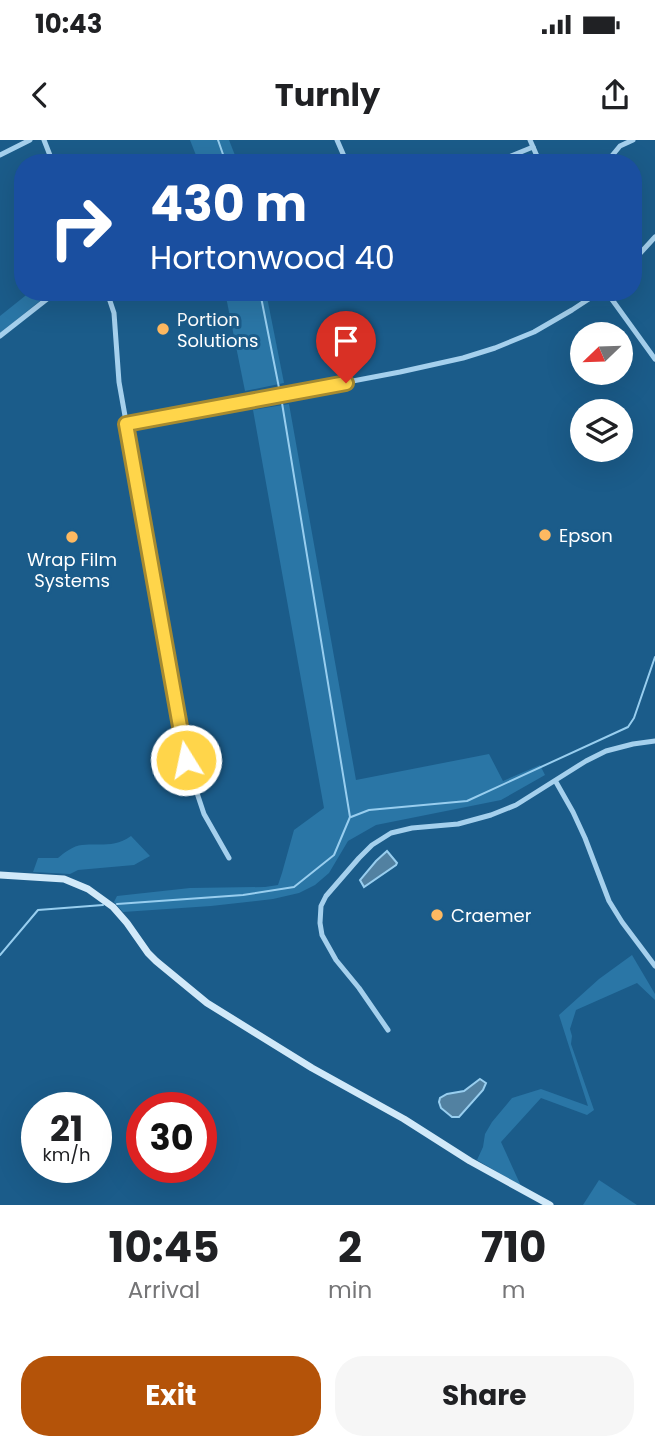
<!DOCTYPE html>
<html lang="en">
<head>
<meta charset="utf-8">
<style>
	:root { --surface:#fff; --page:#f6f6f6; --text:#202124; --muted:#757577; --accent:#b45309 }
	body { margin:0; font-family:Poppins,sans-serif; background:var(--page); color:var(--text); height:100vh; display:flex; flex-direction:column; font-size:26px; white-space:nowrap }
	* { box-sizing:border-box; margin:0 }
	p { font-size:23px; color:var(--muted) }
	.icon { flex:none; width:38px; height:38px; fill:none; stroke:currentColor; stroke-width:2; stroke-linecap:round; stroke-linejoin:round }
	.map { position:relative; height:1065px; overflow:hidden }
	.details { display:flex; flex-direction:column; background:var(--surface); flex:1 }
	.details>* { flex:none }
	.top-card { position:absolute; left:14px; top:14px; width:628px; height:147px; border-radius:28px; box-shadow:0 7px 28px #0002; background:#1a4fa0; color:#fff; overflow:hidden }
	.needle { width:46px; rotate:247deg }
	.controls { position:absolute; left:570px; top:182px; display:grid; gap:14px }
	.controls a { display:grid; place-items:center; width:63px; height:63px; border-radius:50%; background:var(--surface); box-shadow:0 7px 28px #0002; font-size:35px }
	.speed { position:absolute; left:21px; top:952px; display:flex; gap:14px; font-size:35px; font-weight:700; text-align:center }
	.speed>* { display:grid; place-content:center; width:91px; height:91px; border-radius:50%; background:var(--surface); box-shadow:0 7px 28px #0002; line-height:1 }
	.speed small { font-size:18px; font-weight:400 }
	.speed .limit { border:10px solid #d22; background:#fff; color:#111 }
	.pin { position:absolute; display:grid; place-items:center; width:60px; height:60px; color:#fff; margin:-72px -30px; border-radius:50% 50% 50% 0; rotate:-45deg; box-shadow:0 0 7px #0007 }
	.pin .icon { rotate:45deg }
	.me { position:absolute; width:77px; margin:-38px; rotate:350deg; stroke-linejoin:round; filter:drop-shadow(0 0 5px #0008) }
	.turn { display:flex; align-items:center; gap:24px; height:147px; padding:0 21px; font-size:32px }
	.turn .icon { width:91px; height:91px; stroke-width:2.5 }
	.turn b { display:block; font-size:49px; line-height:60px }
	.eta { display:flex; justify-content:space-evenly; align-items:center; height:119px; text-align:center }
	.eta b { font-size:42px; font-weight:700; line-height:49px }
	.primary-button { display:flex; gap:14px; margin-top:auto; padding:14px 21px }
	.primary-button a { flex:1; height:80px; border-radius:28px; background:var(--accent); color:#fff; font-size:28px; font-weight:700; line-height:80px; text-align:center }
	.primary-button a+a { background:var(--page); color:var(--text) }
	.status { display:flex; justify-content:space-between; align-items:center; height:49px; padding:0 35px; background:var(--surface); direction:ltr }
	.status svg { height:19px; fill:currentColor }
	header { display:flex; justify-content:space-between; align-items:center; height:91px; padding:0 21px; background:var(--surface); font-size:32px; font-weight:700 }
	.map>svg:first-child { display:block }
	.green { fill:#2a76a6 }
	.water { fill:#5281a1; stroke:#98ceef; stroke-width:2 }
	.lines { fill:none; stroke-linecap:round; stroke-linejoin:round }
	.stream { stroke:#98ceef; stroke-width:2 }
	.street { stroke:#a5d0ed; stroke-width:5 }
	.secondary { stroke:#d1e9f9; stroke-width:7 }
	.route-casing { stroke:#a68a30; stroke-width:18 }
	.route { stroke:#ffd54a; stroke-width:12 }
	.poi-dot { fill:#feb961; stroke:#1b5c8a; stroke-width:2.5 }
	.labels { text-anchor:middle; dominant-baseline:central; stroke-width:6; stroke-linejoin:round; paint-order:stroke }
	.poi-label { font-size:18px; fill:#fff; stroke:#1b5c8a; text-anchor:start }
</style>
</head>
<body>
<div class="status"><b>10:43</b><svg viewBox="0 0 49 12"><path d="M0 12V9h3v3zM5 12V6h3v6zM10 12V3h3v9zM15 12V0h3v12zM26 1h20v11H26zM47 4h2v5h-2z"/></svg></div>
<header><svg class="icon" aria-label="back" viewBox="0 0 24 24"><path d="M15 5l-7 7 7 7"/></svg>Turnly<svg class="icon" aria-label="share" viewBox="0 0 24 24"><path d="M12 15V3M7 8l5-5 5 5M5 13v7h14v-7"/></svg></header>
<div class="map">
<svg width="655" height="1065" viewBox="0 0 655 1065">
	<rect width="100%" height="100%" fill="#1b5c8a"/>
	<g class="green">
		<polygon points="190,0 229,0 238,23 199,23"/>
		<polygon points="30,152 51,152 0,193 0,176"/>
		<polygon points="225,152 266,152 284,243 245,251"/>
		<polygon points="289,264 356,640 489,614 503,641 540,625 545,635 501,660 376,685 348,701 329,733 315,745 299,753 273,759 211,766 123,772 114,762 117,756 190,748 265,747 278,745 282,733 294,690 324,668 253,270"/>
		<path d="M131,696L150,716L134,725L78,730L70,734L33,732L38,718H58C65,712 73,706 82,705C101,703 114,708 131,696Z"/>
		<polygon points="632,815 655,854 655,860 637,843 576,870 570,889 572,896 571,904 594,970 587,975 541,958 501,1002 521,1046 477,1020 483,1007 485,994 492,982 512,958 541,949 588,966 559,875 599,839"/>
		<polygon points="599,1040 637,1065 583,1065"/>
	</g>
	<g class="water">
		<polygon points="387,711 397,723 396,725 364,747 360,740 376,721"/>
		<polygon points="480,939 486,943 483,950 459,977 452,977 441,968 439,962 440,958 447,954 464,951"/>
	</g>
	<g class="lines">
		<g class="stream">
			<polyline points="218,0 226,23"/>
			<polyline points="351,677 369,670 467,661 628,587 634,578 655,517"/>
			<polyline points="117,764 243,755 294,747 334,715 350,677 282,263 260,152"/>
			<polyline points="0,815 38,770 103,765"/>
		</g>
		<g class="street">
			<polyline points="44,0 53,23"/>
			<polyline points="337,0 347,23"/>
			<polyline points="530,0 540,23"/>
			<polyline points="0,15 30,0"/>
			<polyline points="511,16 533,7"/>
			<polyline points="606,23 620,6 633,0"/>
			<polyline points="634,120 655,97"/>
			<polyline points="107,152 114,173 119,242 186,620 204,674 229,718"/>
			<polyline points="608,154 655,219"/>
			<polyline points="0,196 56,152"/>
			<polyline points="126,284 400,232 463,218 495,208 534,192 572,170 598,153"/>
			<polyline points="556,642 573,672 585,698 609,761 622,782 655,826"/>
			<polyline points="388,890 359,848 336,820 322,795 320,783 321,766 326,756 359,718 372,705 391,693 412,688 458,684 491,675 516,665 586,621 606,611 633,604 655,601"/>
		</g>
		<polyline class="secondary" points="0,735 64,739 88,749 113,767 127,783 148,813 156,821 207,863 312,928 404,979 470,1021 550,1065"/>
	</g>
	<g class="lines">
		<g class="route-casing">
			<polyline id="route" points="186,620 126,284 346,243"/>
		</g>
		<use href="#route" class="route"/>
	</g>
	<g class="poi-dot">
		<circle cx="163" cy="189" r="7"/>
		<circle cx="545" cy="395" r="7"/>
		<circle cx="72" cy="397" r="7"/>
		<circle cx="437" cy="775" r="7"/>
	</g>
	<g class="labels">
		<g class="poi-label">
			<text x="177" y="179">Portion<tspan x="177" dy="21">Solutions</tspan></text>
			<text x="559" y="395">Epson</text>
			<text x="72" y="419" text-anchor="middle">Wrap Film<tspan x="72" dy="21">Systems</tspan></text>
			<text x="451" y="775">Craemer</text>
		</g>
	</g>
</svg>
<div class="controls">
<a><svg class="needle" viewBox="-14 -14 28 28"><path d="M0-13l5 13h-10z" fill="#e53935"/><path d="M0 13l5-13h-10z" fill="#757577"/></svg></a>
<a><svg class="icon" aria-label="layers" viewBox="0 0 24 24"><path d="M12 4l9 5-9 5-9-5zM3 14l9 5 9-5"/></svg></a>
</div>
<div class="speed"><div>21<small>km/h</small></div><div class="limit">30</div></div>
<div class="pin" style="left:346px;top:243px;background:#d93025"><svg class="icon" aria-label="arrive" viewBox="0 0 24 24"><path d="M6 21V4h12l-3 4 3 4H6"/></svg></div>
<svg class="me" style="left:186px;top:620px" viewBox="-20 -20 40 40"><circle r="17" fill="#ffd54a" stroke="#fff" stroke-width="3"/><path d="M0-11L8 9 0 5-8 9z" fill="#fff"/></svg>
<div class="top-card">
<div class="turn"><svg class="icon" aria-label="right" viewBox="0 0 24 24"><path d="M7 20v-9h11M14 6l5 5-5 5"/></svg><div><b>430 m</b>Hortonwood 40</div></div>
</div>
</div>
<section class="details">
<div class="eta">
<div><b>10:45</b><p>Arrival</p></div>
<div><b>2</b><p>min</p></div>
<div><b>710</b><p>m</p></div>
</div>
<div class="primary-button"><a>Exit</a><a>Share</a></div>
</section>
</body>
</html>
